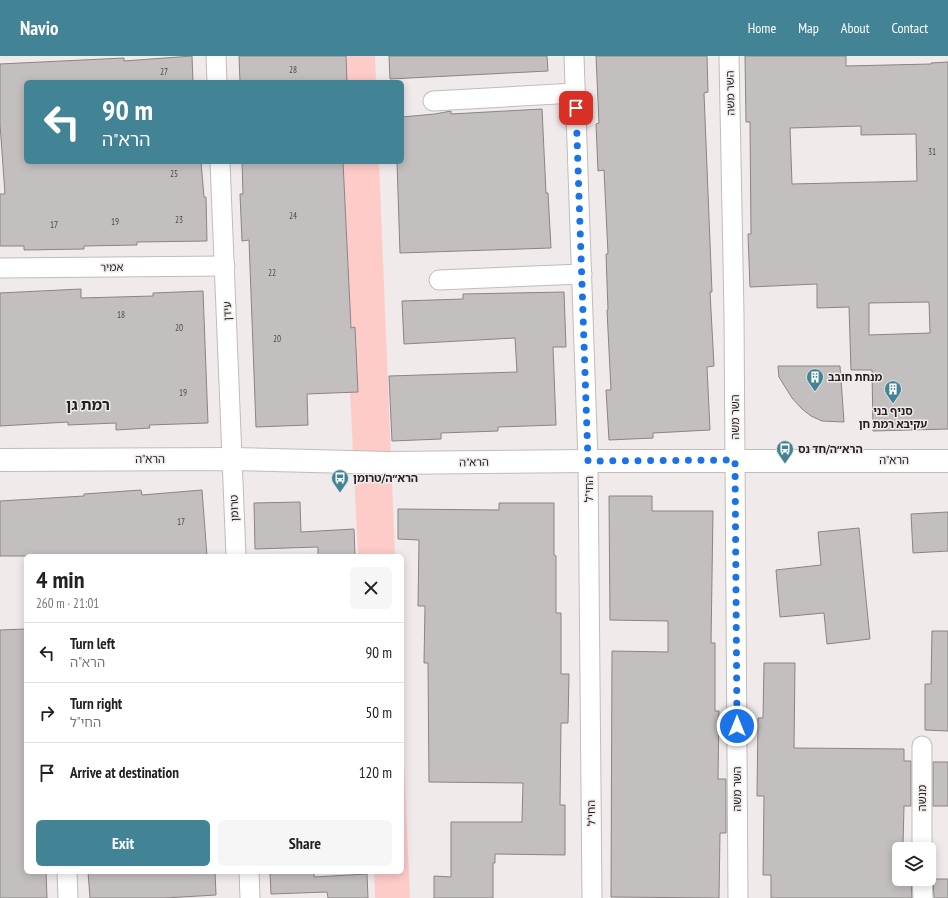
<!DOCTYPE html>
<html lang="en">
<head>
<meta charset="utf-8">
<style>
	:root { --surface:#fff; --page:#f6f6f6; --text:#222; --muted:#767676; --line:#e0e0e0; --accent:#428495 }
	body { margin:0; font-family:"PT Sans Narrow","Noto Sans Hebrew",sans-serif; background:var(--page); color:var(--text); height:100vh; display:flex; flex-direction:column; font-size:15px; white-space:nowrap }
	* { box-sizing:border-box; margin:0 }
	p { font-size:13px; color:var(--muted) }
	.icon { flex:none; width:22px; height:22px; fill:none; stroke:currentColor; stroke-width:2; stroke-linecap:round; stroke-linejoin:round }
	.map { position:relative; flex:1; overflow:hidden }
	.details { position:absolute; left:24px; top:498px; width:380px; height:320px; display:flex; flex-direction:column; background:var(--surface); border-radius:6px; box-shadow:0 2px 10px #0003 }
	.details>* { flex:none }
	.banner { position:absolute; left:24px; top:24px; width:380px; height:84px; border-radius:6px; box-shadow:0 2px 10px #0003; background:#428495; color:#fff; overflow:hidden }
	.controls { position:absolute; left:892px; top:786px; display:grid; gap:8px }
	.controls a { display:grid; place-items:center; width:44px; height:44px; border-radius:6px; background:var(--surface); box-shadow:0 2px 10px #0003; font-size:20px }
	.pin { position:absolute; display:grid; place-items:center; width:34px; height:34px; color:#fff; margin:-17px; border-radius:8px; box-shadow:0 2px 6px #0006 }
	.me { position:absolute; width:44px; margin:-22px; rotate:0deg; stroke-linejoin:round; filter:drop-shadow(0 0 3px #0008) }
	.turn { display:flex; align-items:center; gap:14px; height:84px; padding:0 12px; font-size:18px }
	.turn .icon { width:52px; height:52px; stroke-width:2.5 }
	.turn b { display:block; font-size:28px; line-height:34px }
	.round { display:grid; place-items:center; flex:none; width:42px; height:42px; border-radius:6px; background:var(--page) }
	.summary { display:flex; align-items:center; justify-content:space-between; height:68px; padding:0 12px }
	h1 { font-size:24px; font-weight:800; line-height:30px }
	.action { display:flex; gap:8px; margin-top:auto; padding:8px 12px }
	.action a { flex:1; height:46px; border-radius:6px; background:var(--accent); color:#fff; font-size:16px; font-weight:800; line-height:46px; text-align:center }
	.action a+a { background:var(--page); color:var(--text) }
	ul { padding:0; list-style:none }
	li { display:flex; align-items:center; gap:12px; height:60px; padding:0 12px; border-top:1px solid var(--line) }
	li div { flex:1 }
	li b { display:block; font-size:15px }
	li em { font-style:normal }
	header { display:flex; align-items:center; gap:24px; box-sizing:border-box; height:56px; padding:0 20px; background:var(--accent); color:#fff }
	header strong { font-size:19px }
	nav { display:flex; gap:22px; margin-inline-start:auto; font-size:14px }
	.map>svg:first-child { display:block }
	.green { fill:#fdccc9 }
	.building { fill:#c4bfbf; stroke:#8a8584; fill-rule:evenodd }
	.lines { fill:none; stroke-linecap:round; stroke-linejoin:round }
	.minor-casing { stroke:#c1bcbb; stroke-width:21 }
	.tertiary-casing { stroke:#c1bcbb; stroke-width:24 }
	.minor { stroke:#fff; stroke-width:19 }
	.tertiary { stroke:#fff; stroke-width:22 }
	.route { stroke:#1a73e8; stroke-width:7; stroke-dasharray:0 12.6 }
	.labels { text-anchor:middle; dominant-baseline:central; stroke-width:3; stroke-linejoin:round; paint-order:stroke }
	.number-label { font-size:9px; fill:#4b4848 }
	.street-label { font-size:11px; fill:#232121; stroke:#f0eaea }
	.poi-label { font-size:11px; font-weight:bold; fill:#232121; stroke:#f0eaea; text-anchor:start }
	.district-label { font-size:15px; font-weight:bold; fill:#232121; stroke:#f0eaea }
</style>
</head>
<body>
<header>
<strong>Navio</strong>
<nav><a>Home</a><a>Map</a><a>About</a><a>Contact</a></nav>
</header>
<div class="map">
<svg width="948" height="842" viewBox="0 0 948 842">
	<rect width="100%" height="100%" fill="#f0eaea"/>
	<g class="green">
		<polygon points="334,0 375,0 376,26 335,26"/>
		<polygon points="339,106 379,106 395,500 358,500"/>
		<polygon points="402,659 410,842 375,842 374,816 402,816"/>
	</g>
	<g class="building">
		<polygon points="192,0 193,26 26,26 26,106 201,106 204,141 206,141 207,185 137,186 137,189 84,190 84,193 24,194 24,190 0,190 0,138 5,138 0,68 0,8 124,2 124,5"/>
		<polygon points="239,0 346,0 347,26 240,26"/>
		<polygon points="389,0 547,0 548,15 390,23"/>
		<polygon points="596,0 707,0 708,36 704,37 712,236 710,236 714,310 707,311 710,374 653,377 653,382 609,384 606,334 611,334 607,254 608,254 606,198 608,198 604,114 598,115 596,68 599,67"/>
		<path d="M745,0H846V10L931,8V7L948,6V373L873,375L872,314H851L849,251L817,252V228L750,231L748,178H751L750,66H746ZM861,70V79L916,78L917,125L792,128L790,72ZM929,246L930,277L869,279V247Z"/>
		<polygon points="542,53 546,137 548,137 551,192 400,197 397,106 402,106 402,61 435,58 451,55 451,58"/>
		<polygon points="242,106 343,106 351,272 355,271 358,336 307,338 308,369 256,371 249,184 242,185 240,138 243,138"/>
		<polygon points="81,233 81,242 153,240 153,237 203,235 208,367 149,369 150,372 116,374 116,367 68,369 68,366 0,370 0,237"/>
		<polygon points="564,236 566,291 553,291 556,369 498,371 498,375 441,377 441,383 392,385 389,320 517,316 515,282 404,288 402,245 463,243 463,238"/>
		<polygon points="778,310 840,310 844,366 822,365 811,360 802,353 792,342 779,321"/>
		<polygon points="141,434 142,439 202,434 207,500 0,500 0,445 84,440 84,438"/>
		<polygon points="609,440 652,440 652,455 713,455 711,587 715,587 715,655 719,655 718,723 726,723 726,777 720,777 719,842 611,841 612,595 668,596 668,565 610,564"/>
		<polygon points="300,446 301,476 354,473 355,500 318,500 318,491 255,493 254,447"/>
		<polygon points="499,447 554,447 554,499 556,500 556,557 561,557 561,618 569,618 568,667 561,667 560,749 565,749 565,799 495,798 495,807 493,807 493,842 434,842 434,820 451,821 451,766 522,766 523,727 429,726 428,607 424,607 425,550 418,550 419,484 398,483 398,453 499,454"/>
		<polygon points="948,456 948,495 913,497 911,458"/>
		<polygon points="859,472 870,583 827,588 824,557 780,561 776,514 821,509 818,476"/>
		<polygon points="26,573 26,816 46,816 47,842 0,842 0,574"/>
		<polygon points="932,575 948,575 948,675 925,674 925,628 931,628"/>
		<polygon points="764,607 795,607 794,692 904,693 904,705 911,705 911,750 904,750 903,790 899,790 899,823 911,823 912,842 771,842 771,819 763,819 764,740 757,740 758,662 763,662"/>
		<rect x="933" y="706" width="15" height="44"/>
		<polygon points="88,816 215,816 216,839 165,842 90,842"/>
		<polygon points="270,816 314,816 314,821 367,818 368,842 328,842 327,836 271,838"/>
		<polygon points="933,823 948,823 948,842 934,842"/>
	</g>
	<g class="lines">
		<g class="minor-casing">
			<g id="minor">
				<polyline points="216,0 217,26"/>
				<polyline points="574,0 588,405 592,842"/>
				<polyline points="729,0 734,258 738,842"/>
				<polyline points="433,45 575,37"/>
				<polyline points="220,106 236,500"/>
				<polyline points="0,212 225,210"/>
				<polyline points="439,224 582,218"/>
				<polyline points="922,690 922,793"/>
				<polyline points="67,816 68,842"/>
				<polyline points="249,816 250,842"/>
				<polyline points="922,823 923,842"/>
			</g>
		</g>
		<g class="tertiary-casing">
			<polyline id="tertiary" points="0,404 232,403 388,407 588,405 948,405"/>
		</g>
		<use href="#minor" class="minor"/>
		<use href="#tertiary" class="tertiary"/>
	</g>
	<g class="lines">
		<polyline class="route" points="576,52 588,405 735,404 737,670"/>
	</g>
	<defs>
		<g id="building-pin" transform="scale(0.9)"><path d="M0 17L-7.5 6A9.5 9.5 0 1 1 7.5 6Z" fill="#428495" stroke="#f0eaea"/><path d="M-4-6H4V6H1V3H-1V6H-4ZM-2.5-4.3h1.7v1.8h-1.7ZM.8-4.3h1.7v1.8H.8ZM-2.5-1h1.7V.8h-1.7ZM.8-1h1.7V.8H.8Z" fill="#fff"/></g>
		<g id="bus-pin" transform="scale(0.9)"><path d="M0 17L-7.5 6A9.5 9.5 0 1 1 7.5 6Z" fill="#428495" stroke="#f0eaea"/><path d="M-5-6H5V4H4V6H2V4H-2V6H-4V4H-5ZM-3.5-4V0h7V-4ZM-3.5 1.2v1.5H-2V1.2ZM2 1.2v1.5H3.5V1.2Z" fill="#fff"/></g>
	</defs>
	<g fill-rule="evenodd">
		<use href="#building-pin" x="815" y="321"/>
		<use href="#building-pin" x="893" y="333"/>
		<use href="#bus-pin" x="785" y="393"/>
		<use href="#bus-pin" x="340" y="422"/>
	</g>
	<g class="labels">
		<g class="number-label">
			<text x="293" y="13">28</text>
			<text x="164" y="15">27</text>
			<text x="932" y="95">31</text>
			<text x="174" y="117">25</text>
			<text x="293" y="159">24</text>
			<text x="179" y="163">23</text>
			<text x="115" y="165">19</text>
			<text x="54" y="168">17</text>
			<text x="272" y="216">22</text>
			<text x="121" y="258">18</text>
			<text x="179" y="271">20</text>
			<text x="277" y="282">20</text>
			<text x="183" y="336">19</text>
			<text x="181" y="465">17</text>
		</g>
		<g class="street-label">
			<text transform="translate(730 37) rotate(-91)">השר משה</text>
			<text transform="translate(112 211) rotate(-1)">אמיר</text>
			<text transform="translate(227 255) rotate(-92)">עידן</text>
			<text transform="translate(735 361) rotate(-90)">השר משה</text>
			<text x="150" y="403">הרא"ה</text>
			<text x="894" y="404">הרא"ה</text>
			<text transform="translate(474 406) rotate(-1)">הרא"ה</text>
			<text transform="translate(589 433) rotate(-90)">החי"ל</text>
			<text transform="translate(234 452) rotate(-92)">טרומן</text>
			<text transform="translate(737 733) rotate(-90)">השר משה</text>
			<text transform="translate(922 742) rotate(-90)">מנשה</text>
			<text transform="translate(591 757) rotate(-91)">החי"ל</text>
		</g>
		<g class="poi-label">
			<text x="828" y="321">מנחת חובב</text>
			<text x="893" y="355" text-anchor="middle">סניף בני<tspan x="893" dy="13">עקיבא רמת חן</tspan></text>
			<text x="798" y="393">הרא״ה/חד נס</text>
			<text x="353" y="422">הרא״ה/טרומן</text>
		</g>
		<g class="district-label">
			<text x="88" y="348">רמת גן</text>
		</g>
	</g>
</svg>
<div class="controls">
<a><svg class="icon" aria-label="layers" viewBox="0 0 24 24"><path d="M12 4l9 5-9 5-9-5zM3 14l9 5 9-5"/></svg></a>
</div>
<div class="pin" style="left:576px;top:52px;background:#d93025"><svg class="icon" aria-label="arrive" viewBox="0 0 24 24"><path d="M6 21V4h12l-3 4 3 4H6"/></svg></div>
<svg class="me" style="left:737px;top:670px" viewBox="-20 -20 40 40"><circle r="17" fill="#1a73e8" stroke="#fff" stroke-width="3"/><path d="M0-11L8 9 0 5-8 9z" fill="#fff"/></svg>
<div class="banner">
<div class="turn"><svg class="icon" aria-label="left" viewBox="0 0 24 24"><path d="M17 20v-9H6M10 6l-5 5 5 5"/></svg><div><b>90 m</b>הרא&quot;ה</div></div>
</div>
<section class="details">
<div class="summary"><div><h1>4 min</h1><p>260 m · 21:01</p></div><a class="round"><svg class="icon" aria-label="close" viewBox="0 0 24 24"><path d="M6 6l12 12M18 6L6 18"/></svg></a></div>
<ul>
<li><svg class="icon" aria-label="left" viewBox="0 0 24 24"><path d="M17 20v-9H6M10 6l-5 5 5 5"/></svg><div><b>Turn left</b><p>הרא&quot;ה</p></div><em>90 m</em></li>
<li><svg class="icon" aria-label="right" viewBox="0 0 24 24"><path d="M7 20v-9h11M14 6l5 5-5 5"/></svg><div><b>Turn right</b><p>החי&quot;ל</p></div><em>50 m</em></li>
<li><svg class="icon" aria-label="arrive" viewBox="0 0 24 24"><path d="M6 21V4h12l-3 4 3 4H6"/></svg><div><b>Arrive at destination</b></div><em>120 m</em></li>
</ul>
<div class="action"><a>Exit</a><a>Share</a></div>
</section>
</div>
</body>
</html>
